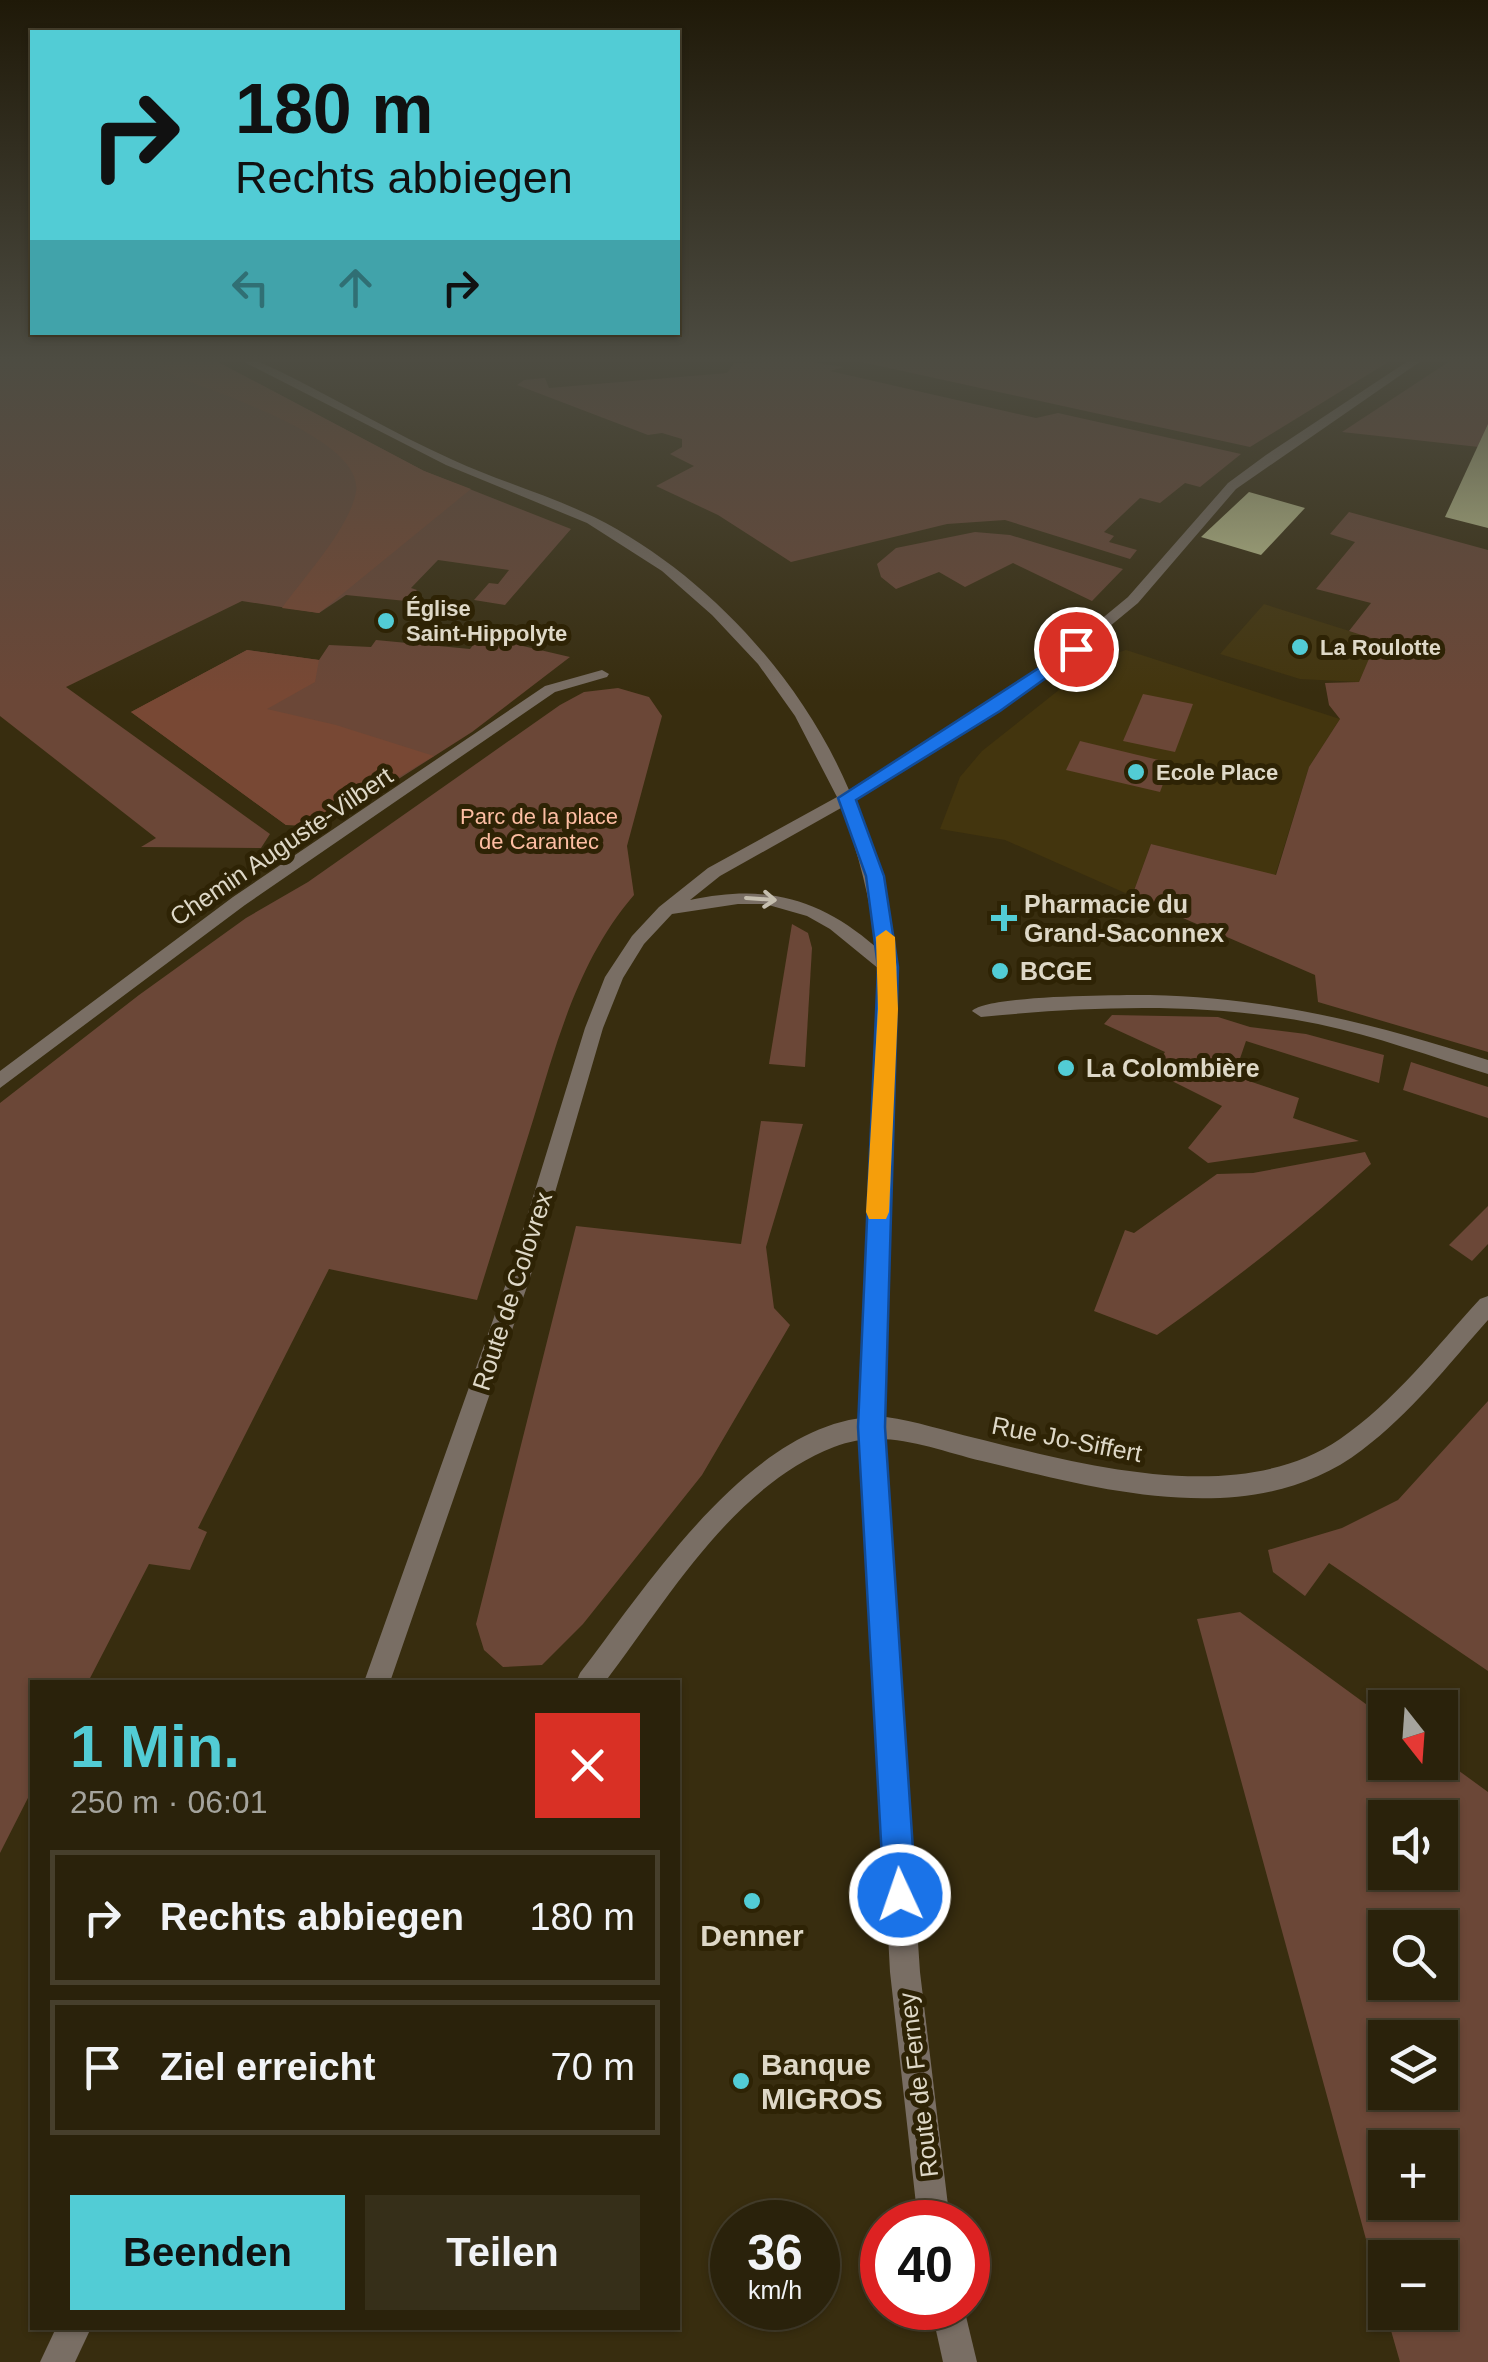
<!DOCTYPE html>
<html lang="de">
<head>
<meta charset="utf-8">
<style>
	:root { --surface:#2a220b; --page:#362f19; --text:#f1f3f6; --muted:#a5a49d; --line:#463f2c; --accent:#52ccd5 }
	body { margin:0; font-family:Arial,sans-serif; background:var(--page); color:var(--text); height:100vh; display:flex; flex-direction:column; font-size:38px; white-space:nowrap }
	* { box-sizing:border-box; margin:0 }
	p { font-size:32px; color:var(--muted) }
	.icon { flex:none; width:55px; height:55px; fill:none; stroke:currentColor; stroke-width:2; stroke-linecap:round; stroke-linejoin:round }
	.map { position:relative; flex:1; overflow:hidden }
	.drawer { position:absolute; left:30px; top:1680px; width:650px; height:650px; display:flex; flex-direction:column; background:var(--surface); border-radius:0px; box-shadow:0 2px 8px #0004,0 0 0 2px var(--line) }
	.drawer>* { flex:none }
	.banner { position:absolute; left:30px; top:30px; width:650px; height:305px; border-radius:0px; box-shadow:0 2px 8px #0004,0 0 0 2px var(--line); background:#52ccd5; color:#111; overflow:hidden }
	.needle { width:65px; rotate:163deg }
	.fabs { position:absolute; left:1368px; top:1690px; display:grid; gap:20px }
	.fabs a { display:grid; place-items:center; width:90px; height:90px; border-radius:0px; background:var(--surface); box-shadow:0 2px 8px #0004,0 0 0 2px var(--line); font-size:50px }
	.speed { position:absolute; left:710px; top:2200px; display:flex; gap:20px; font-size:50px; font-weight:700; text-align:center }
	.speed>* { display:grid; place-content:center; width:130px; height:130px; border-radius:50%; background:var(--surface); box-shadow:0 2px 8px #0004,0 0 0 2px var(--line); line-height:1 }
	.speed small { font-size:25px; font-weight:400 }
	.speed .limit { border:15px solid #d22; background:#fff; color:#111 }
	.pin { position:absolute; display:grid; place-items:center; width:85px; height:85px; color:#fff; margin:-42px; border:5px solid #fff; border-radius:50%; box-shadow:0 2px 10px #0007 }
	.me { position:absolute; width:110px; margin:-55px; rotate:357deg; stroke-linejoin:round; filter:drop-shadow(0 0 8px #0008) }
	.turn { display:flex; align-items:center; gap:35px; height:210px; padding:0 40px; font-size:45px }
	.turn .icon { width:130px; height:130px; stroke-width:2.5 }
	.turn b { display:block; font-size:70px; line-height:85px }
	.lanes { display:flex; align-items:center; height:95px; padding:0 40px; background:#0003; justify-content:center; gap:50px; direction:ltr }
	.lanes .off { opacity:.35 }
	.round { display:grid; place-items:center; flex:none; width:105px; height:105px; border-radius:0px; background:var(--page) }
	.summary { display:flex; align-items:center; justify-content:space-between; height:170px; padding:0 40px }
	h1 { font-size:60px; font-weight:800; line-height:75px; color:var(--accent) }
	.action { display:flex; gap:20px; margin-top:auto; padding:20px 40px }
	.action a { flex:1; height:115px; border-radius:0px; background:var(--accent); color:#111; font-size:40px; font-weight:800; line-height:115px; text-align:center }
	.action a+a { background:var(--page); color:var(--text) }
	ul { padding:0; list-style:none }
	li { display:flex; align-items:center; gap:30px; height:135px; margin:0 20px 15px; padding:0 20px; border:5px solid var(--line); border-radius:0px }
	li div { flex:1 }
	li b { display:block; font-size:38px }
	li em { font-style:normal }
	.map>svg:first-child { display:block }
	.built { fill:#43350e }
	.green { fill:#6b4737; fill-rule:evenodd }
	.forest { fill:#784834 }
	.building { fill:#c6cb94 }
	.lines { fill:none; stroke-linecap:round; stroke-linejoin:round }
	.minor { fill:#796e64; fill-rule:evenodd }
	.tertiary { fill:#796e64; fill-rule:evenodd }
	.oneway { stroke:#c5beae }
	.route { fill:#1a73e8; stroke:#114b97; stroke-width:2.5 }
	.slow { fill:#f59e0b }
	.poi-dot { fill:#52ccd5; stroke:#2e2305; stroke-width:4 }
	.labels { text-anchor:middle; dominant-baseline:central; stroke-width:10; stroke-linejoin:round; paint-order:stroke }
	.far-poi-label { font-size:22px; font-weight:bold; fill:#ded8c7; stroke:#2e2305; text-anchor:start }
	.far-park-label { font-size:22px; fill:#fdbea3; stroke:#2e2305 }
	.street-label { font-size:25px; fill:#ded8c7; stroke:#2e2305 }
	.poi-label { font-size:25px; font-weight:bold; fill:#ded8c7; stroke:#2e2305; text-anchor:start }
	.near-poi-label { font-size:30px; font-weight:bold; fill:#ded8c7; stroke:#2e2305 }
</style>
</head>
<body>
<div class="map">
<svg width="1488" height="2362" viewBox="0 0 1488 2362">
	<rect width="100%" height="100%" fill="#382d0f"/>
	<g class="built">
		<polygon points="1264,604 1378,640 1359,682 1300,679 1220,654"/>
		<polygon points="1126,650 1340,719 1309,767 1275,876 1151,844 1132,896 1005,840 940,829 960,777 982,751 1098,659"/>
	</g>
	<g class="green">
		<polygon points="0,361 216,361 424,471 571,529 505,605 474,600 489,583 498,584 509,570 438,560 411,588 417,590 406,601 346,595 319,613 242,601 66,687 270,834 261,848 141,847 156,838 0,716"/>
		<polygon points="857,361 1390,361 1250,447"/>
		<polygon points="1450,361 1488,361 1488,448 1342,432"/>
		<polygon points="734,363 805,361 844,367 830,371 1036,418 1058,413 1241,454 1200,487 1185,483 1160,503 1140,498 1104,532 1114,536 1109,542 1137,550 1130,559 1005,520 947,524 791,562 718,515 656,486 694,466 670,454 682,447 682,439 662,433 648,435 517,385 524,380 545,378 549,388 727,373"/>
		<polygon points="1349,512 1488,550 1488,1052 1318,1002 1315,975 1132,896 1151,844 1276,875 1309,767 1340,719 1329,705 1325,683 1359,682 1377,640 1349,631 1371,603 1316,589 1355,542 1330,534"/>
		<polygon points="975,532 1010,535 1123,569 1092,601 1013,563 965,587 939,572 896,589 881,577 877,564 896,548"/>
		<polygon points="480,636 570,657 472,732 375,794 316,826 286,825 131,712 247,650 319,660 329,645 371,647 376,640 470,649"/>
		<path d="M618,688L649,697L662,716L627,846L634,895C579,959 558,1038 534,1117C515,1178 496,1239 477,1300L329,1269L198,1528L207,1532L190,1570L149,1564L88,1682H32V1790L0,1853V1103L139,995L246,918L308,882L560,705L584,692Z"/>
		<polygon points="1143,694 1193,704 1175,752 1123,741"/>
		<polygon points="1080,741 1171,763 1160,792 1066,770"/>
		<polygon points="792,924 808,933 812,948 805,1067 769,1064"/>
		<polygon points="1112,1015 1218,1017 1250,1027 1306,1034 1384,1055 1379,1083 1246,1041 1234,1076 1299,1098 1293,1118 1359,1141 1208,1163 1188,1148 1222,1106 1152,1071 1165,1052 1104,1024"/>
		<polygon points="1411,1062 1488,1087 1488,1118 1403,1090"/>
		<polygon points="761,1121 803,1124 766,1247 774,1308 790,1325 702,1475 583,1624 542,1665 503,1667 484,1650 476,1624 576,1226 741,1244"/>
		<path d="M1365,1152L1371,1164C1304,1226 1232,1282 1157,1335L1094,1311L1125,1230L1134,1233L1217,1174L1253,1173Z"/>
		<polygon points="1488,1206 1488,1244 1472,1261 1449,1245"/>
		<polygon points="1488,1401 1488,1671 1329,1563 1305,1596 1273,1572 1268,1550 1342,1528 1398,1500"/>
		<path d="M1240,1612L1385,1718V1762H1440V1757L1488,1792V2362H1400L1386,2313L1440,2312V2258H1385V2309L1197,1619ZM1385,1818H1440V1872H1385ZM1385,1928H1440V1982H1385ZM1385,2038H1440V2092H1385ZM1385,2148H1440V2202H1385Z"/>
	</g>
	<g class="forest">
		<path d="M154,361H216L424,471L471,489L319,613L282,608C304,577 349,529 356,492C364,446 250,405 215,391C195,383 169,378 154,361Z"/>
		<polygon points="247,650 319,660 315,682 267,709 336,725 434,756 316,826 286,825 131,712"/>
	</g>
	<g class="building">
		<polygon points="1488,424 1488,528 1445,517"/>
		<polygon points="1249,492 1305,508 1261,555 1201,537"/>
	</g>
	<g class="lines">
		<g class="minor">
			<polygon points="602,670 609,674 607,677 555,692 245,905 0,1088 0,1071 233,897 545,686"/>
			<path d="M1150,995C1273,998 1371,1023 1488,1060V1074C1432,1057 1376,1036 1318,1024C1207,1002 1094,1006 981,1017L972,1011C988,995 1120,995 1150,995Z"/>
			<path d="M1488,1296V1320C1448,1365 1410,1414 1362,1450C1254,1533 1101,1490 982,1461C932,1449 885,1427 834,1447C732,1487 668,1599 605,1682H576L580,1673C648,1585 758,1411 886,1417C916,1421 945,1431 975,1438C1084,1465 1239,1508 1340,1439C1394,1402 1436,1347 1480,1299Z"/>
		</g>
		<g class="tertiary">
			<path d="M242,361H257L277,370C336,399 393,433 453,460C499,481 548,495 594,517C704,572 801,677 849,790L1042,668L1128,597L1228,483L1266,455L1408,361H1421L1236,489L1138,603L1052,674L853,801C876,855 888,909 897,967L883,1427L920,1972L950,2222H918L890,1972L861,1427L879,969L830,929L807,916L765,904H738L672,914L644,944L623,978L603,1028L530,1278L390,1682H364L508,1278L585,1028L605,977L632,936L659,907L708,868L837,797L795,716L758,664L712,615L662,571L587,523L446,465ZM841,808C859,853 870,899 876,947C818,897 765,884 690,900L720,876Z"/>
			<polygon points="931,2308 964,2308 977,2362 943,2362"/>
			<polygon points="56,2328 91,2328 75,2362 40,2362"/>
		</g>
	</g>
	<defs><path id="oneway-shaft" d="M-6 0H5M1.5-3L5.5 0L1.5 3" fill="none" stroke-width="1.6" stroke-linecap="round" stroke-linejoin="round" transform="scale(2.5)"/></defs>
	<use class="oneway" href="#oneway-shaft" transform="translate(761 899) rotate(4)"/>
	<linearGradient id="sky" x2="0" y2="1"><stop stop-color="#1f1908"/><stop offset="0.52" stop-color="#4d4c42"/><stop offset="1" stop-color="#4d4c42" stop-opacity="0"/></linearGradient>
	<rect width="1488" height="692" fill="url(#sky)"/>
	<polygon class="route" points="1076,644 1084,649 1082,652 1000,711 856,800 884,876 898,967 885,1427 916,1895 911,1906 900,1911 889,1906 884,1895 858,1427 878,967 866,876 838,798"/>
	<polygon class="slow" points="886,930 895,937 898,1009 889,1212 886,1219 869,1219 866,1212 878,1009 876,937"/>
	<g class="poi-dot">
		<circle cx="386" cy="621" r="10"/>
		<circle cx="1300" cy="647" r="10"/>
		<circle cx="1136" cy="772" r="10"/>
		<path d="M999 903h10v10h10v10h-10v10h-10v-10h-10v-10h10z"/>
		<circle cx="1000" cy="971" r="10"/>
		<circle cx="1066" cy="1068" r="10"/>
		<circle cx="752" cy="1901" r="10"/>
		<circle cx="741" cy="2081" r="10"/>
	</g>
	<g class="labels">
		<g class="far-poi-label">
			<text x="406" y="608">Église<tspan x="406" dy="25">Saint-Hippolyte</tspan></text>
			<text x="1320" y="647">La Roulotte</text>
			<text x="1156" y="772">Ecole Place</text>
		</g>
		<g class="far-park-label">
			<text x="539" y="816">Parc de la place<tspan x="539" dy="25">de Carantec</tspan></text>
		</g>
		<g class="street-label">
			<text transform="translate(281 846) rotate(-34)">Chemin Auguste-Vilbert</text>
			<text transform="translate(512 1291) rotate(-72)">Route de Colovrex</text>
			<text transform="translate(1067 1439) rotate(11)">Rue Jo-Siffert</text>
			<text transform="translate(918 2085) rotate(-97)">Route de Ferney</text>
		</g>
		<g class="poi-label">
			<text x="1024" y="904">Pharmacie du<tspan x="1024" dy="29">Grand-Saconnex</tspan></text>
			<text x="1020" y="971">BCGE</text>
			<text x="1086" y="1068">La Colombière</text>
		</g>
		<g class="near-poi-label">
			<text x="752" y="1935">Denner</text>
			<text x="761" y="2064" text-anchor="start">Banque<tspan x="761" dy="34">MIGROS</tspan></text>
		</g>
	</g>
</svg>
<div class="fabs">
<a><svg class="needle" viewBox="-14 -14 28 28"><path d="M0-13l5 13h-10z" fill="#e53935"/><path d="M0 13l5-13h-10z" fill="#a5a49d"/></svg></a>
<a><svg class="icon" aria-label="sound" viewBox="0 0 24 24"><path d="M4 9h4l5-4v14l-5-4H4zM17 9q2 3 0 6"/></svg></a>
<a><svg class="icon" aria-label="search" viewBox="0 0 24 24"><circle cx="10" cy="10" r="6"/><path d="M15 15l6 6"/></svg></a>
<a><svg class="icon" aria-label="layers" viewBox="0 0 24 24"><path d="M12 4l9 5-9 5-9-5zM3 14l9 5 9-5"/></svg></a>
<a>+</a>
<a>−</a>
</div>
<div class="speed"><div>36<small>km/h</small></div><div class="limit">40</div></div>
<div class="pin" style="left:1076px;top:649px;background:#d93025"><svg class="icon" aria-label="arrive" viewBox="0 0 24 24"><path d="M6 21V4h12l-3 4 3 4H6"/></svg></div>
<svg class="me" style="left:900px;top:1895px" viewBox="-20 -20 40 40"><circle r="17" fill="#1a73e8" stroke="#fff" stroke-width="3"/><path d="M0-11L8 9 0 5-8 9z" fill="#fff"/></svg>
<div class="banner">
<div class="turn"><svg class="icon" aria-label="right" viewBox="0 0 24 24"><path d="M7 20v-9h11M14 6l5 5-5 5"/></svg><div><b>180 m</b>Rechts abbiegen</div></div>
<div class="lanes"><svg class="icon off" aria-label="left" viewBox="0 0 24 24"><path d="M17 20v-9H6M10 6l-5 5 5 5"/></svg><svg class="icon off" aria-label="ahead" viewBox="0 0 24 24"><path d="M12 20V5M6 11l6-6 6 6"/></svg><svg class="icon" aria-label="right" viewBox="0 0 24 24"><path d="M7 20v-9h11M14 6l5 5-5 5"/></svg></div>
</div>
<section class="drawer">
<div class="summary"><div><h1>1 Min.</h1><p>250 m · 06:01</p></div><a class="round" style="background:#d93025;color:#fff"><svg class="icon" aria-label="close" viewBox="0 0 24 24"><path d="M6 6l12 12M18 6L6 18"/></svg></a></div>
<ul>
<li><svg class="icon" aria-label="right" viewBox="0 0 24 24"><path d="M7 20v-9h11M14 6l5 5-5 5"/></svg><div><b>Rechts abbiegen</b></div><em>180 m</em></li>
<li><svg class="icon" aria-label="arrive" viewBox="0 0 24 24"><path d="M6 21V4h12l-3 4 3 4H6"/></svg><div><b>Ziel erreicht</b></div><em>70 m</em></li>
</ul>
<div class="action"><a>Beenden</a><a>Teilen</a></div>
</section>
</div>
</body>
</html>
